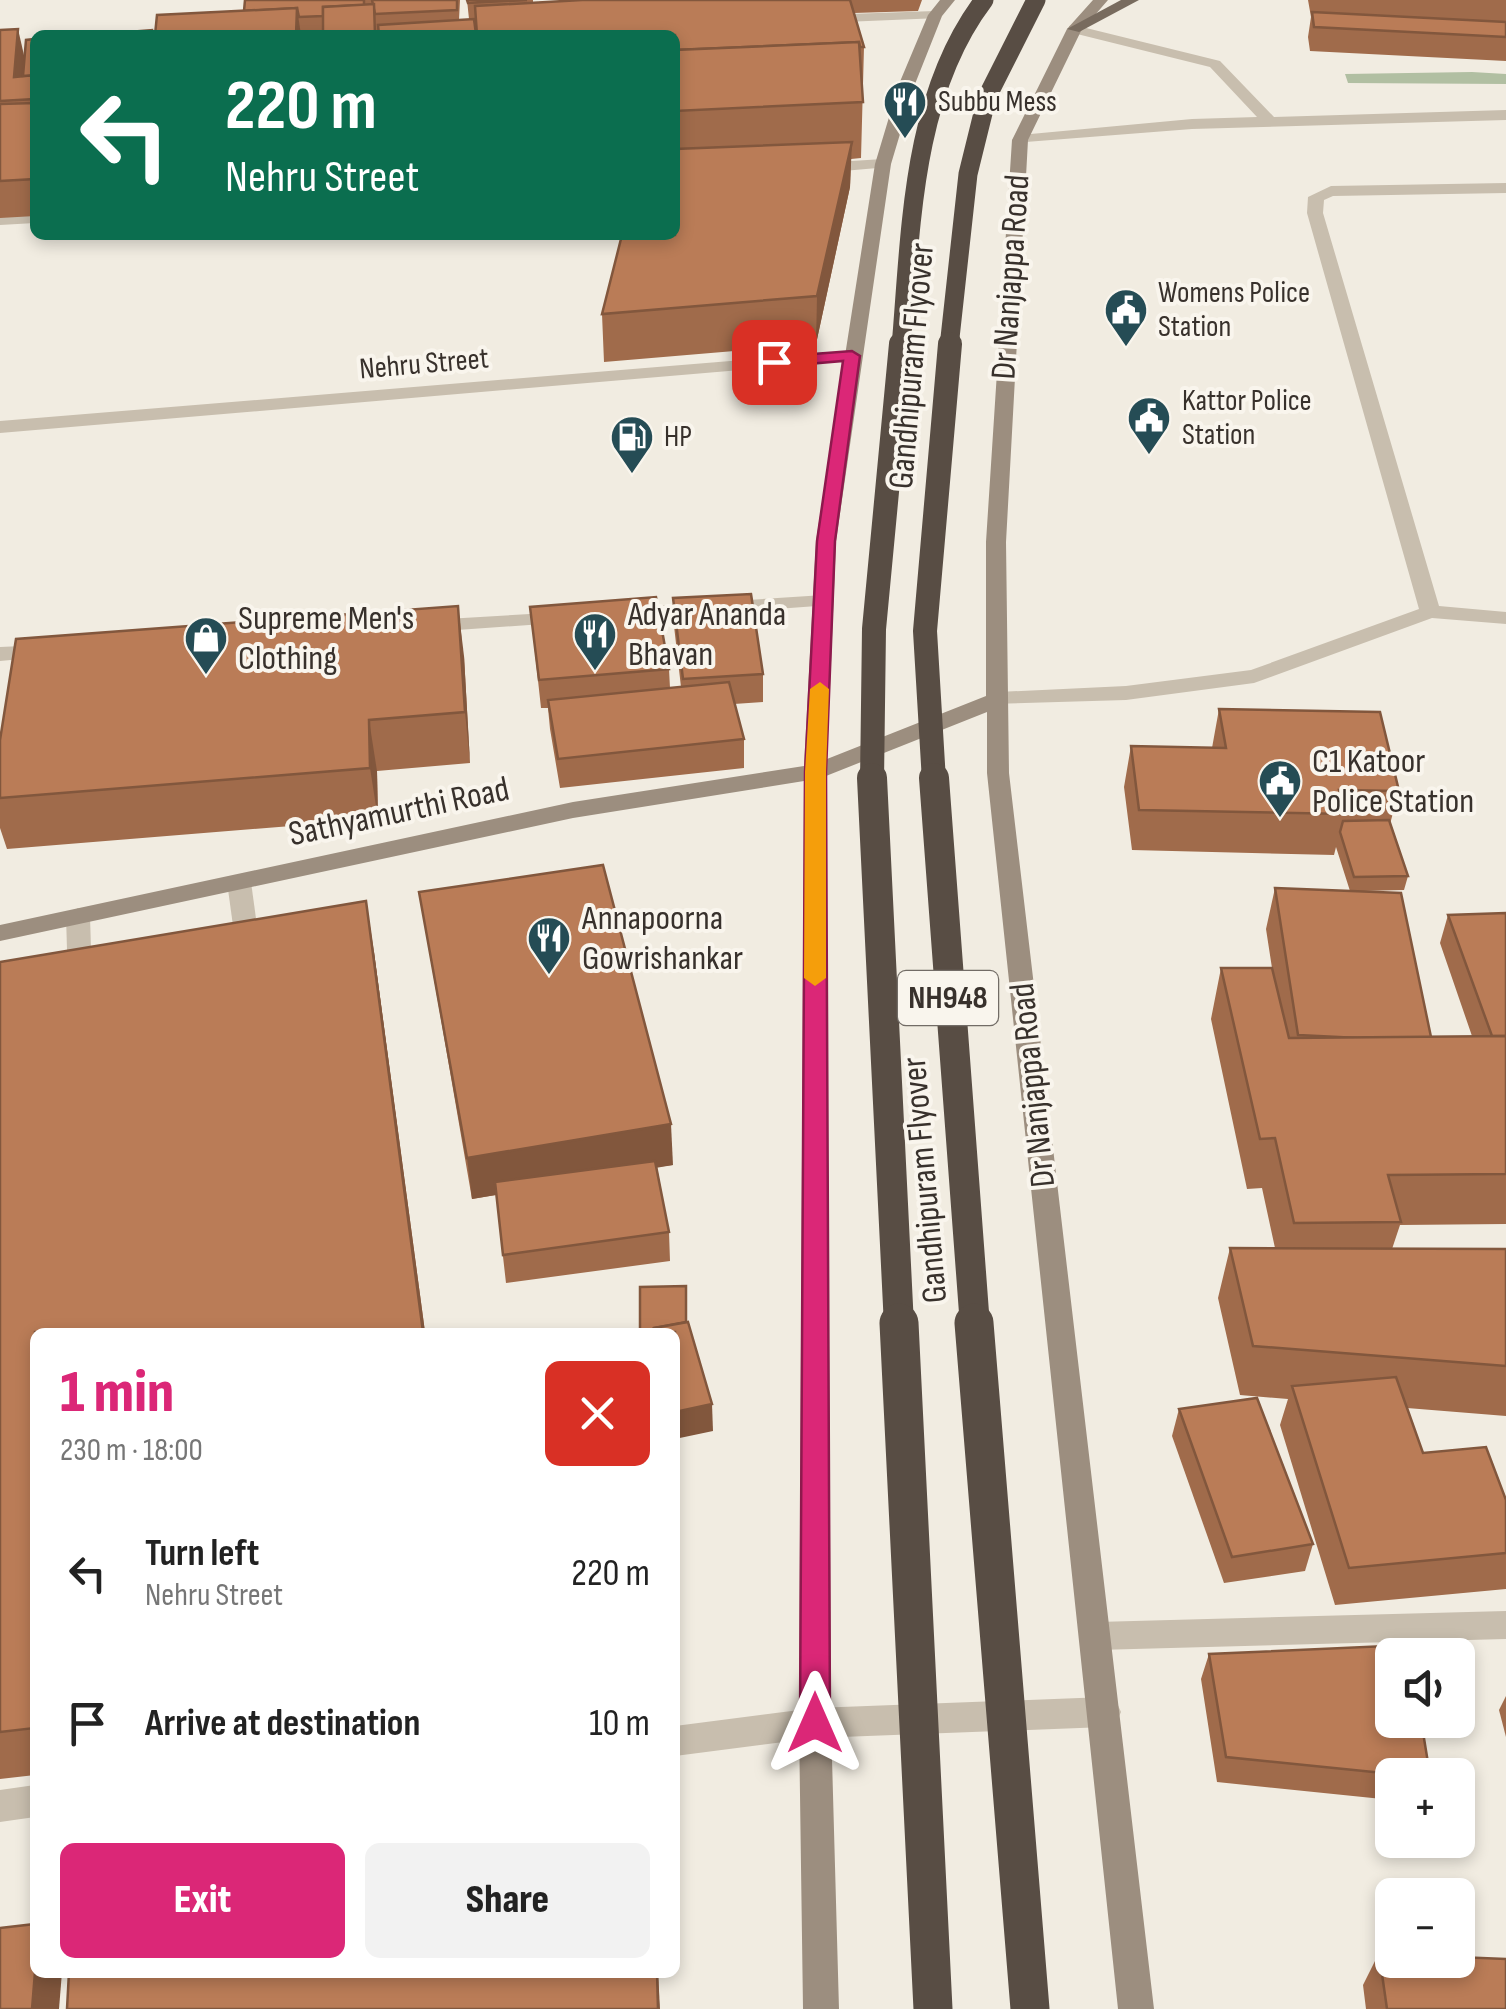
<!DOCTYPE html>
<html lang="en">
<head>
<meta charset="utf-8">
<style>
	:root { --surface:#fff; --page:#f2f2f2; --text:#222; --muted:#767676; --accent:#db2777 }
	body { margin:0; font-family:"Sofia Sans Condensed",sans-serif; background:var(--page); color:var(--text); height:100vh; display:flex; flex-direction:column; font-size:38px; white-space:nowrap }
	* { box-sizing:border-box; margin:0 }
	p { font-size:32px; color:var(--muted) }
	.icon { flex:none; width:55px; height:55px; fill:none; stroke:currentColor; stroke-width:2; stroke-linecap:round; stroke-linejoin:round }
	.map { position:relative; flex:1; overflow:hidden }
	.details { position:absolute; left:30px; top:1328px; width:650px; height:650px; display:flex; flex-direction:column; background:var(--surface); border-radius:15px; box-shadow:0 5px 15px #0003 }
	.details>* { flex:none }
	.guide { position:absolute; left:30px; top:30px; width:650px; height:210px; border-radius:15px; box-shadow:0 5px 15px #0003; background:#0b6e4f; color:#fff; overflow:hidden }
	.fabs { position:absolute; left:1375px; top:1638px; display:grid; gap:20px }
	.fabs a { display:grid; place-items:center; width:100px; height:100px; border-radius:15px; background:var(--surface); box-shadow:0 5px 15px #0003; font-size:50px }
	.pin { position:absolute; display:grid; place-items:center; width:85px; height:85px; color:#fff; margin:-42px; border-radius:20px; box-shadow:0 5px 15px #0006 }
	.me { position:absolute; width:110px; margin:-55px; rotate:0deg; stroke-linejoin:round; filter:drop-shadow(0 0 8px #0008) }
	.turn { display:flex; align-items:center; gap:35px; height:210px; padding:0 30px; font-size:45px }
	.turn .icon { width:130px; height:130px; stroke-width:2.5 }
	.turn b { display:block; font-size:70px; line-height:85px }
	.round { display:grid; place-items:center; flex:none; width:105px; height:105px; border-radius:15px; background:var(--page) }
	.summary { display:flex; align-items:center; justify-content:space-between; height:170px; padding:0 30px }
	h1 { font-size:60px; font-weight:800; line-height:75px; color:var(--accent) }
	.primary-button { display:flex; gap:20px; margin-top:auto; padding:20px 30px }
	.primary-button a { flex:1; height:115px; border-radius:15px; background:var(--accent); color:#fff; font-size:40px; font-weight:800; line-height:115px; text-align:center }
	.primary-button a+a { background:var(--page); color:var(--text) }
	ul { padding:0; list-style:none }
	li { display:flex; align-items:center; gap:30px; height:150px; padding:0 30px }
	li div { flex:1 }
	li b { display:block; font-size:38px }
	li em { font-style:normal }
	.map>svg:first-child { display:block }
	.green { fill:#b1bfa2 }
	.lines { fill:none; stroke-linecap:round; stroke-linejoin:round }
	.lane { fill:#c8beae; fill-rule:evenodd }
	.street { fill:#c8beae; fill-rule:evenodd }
	.secondary { fill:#9c8e7f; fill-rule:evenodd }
	.primary { fill:#786b5e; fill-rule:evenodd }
	.highway-bridge-far3 { stroke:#584d44; stroke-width:19 }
	.highway-bridge-far2 { stroke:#584d44; stroke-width:24 }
	.highway-bridge-far1 { stroke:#584d44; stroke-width:30 }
	.highway-bridge { stroke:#584d44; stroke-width:39 }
	.wall { fill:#a06b4b }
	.shaded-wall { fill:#82573d }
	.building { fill:#ba7c57; stroke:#82573d; stroke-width:2.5 }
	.route { fill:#db2777; stroke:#8e194d; stroke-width:2.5 }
	.slow { fill:#f59e0b }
	.labels { text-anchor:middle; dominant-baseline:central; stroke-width:8; stroke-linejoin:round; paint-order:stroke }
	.far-poi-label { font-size:30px; fill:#38312c; stroke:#f9f5ed; text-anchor:start }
	.far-street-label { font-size:30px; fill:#38312c; stroke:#f9f5ed }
	.shield { fill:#f9f5ed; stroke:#726c66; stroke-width:2.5 }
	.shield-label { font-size:32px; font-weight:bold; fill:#38312c }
	.street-label { font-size:35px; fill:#38312c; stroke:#f9f5ed }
	.poi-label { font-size:35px; fill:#38312c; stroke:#f9f5ed; text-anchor:start }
</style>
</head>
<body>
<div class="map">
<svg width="1506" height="2009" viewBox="0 0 1506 2009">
	<rect width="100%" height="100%" fill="#f1ece1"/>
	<polygon class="green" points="1472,72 1506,74 1506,84 1348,83 1345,74"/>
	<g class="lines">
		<g class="lane">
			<polygon points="1074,25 1220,61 1274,117 1506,110 1506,120 1192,129 1014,143 1012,140 1020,135 1192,119 1257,117 1210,67 1069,32 1069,26"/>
			<polygon points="239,874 251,882 261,955 249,964 237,955 227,882"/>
			<polygon points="78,908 90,916 92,983 80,992 68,983 66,916"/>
			<polygon points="1105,1697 1116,1701 1121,1712 1116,1723 1105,1727 815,1738 675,1756 675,1726 815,1708"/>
			<polygon points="35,1785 35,1817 0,1822 0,1790"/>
		</g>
		<g class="street">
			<polygon points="935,11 940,12 940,18 820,23 813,19 820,15"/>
			<polygon points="883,159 891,164 889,167 820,173 812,168 820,163"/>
			<polygon points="1506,183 1506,193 1333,196 1324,200 1323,213 1439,606 1506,612 1506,624 1432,618 1254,683 1126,700 990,704 987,699 990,694 998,692 1126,686 1251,670 1419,609 1307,213 1308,197 1331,186"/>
			<polygon points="35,213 35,223 0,225 0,215"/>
			<polygon points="852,351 858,352 858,360 0,433 0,421"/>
			<polygon points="824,595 831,597 834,601 831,605 624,620 614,614 624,608"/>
			<polygon points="564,612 574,618 571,622 429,632 419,626 429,620"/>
			<polygon points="45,645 53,646 56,651 53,656 0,661 0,647"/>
			<polygon points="1506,1611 1506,1639 1097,1650 1086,1646 1081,1636 1086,1626 1097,1622"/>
		</g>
		<polygon class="secondary" points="940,0 955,0 942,16 915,84 891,164 836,541 827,759 986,696 986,542 1012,140 1067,29 1093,0 1108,0 1081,31 1028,140 1006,542 1009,773 1154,2009 1118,2009 987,773 987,712 826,776 831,1723 839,2009 803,2009 799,1723 804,781 573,818 0,941 0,925 573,802 804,766 816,541 875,164 899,84 928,15"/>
		<polygon class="primary" points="1121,0 1139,0 1079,32 1067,29"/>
		<g class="highway-bridge-far3">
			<path d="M901,347C911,231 911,96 984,0"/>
			<polyline points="949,347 968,174 987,97 1036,0"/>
		</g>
		<g class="highway-bridge-far2">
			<polyline points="872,781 874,629 901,344"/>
			<polyline points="934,781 925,631 950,344"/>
		</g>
		<g class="highway-bridge-far1">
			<polyline points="872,778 899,1326"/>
			<polyline points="934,778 975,1326"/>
		</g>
		<g class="highway-bridge">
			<polyline points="899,1323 933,2009"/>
			<polyline points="974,1323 1030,2009"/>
		</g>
	</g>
	<g class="wall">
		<polygon points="245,0 460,0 459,20 469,19 467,0 533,0 533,3 582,0 922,0 918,11 854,13 864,47 861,158 851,159 850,187 816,344 604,362 602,314 675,235 675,35 475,27 476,35 155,35 244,11"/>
		<polygon points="1308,0 1506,0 1506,61 1310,51 1308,37 1311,17"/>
		<polygon points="0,30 25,59 35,39 35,216 0,218"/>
		<polygon points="673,598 763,674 763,702 734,704 744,739 744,768 560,788 550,729 548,708 541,708 530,607 669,669 670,688 681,687 674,626"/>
		<polygon points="464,656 470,763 377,771 378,819 7,849 0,828 0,740"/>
		<polygon points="1219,709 1399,791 1390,824 1408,876 1404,890 1363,891 1431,1037 1472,1036 1440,943 1448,915 1506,913 1506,1224 1400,1225 1392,1249 1506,1249 1506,1416 1407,1408 1423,1453 1506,1500 1506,1589 1335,1605 1280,1425 1288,1399 1240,1395 1218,1298 1230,1248 1275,1248 1262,1188 1247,1189 1211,1019 1221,968 1272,968 1266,929 1275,888 1350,891 1336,847 1334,855 1132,850 1124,787 1131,746 1212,748"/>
		<polygon points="419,892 673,1165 657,1167 669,1232 670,1261 506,1283 496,1195 472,1199"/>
		<polygon points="374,952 425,1332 35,1332 35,1775 0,1779 0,962"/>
		<polygon points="1179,1409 1313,1544 1305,1571 1224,1583 1172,1436"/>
		<polygon points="1209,1654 1430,1775 1392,1775 1392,1800 1217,1782 1201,1679"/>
		<polygon points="1506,1696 1506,1737 1499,1710"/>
		<polygon points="1379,1953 1506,2009 1366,2009 1363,1985"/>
	</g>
	<g class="shaded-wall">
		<polygon points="297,8 301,35 296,35"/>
		<polygon points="18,29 26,64 24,89 14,77"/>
		<polygon points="852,142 850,187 816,344 817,296"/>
		<polygon points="458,606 464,656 470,763 465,712"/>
		<polygon points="369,720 377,771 378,819 370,768"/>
		<polygon points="366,901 374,952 425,1332 423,1332"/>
		<polygon points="671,1124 673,1165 472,1199 467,1158"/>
		<polygon points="712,1404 713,1431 675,1439 675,1412"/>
		<polygon points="35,1972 62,1972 59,2009 32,2009"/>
		<polygon points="657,1972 658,1972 660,2009 658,2009"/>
	</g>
	<g class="building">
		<polygon points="245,0 364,0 364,5 323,7 323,16 299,17 297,8 244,11"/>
		<polygon points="372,0 457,0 457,10 375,14"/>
		<polygon points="467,0 527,0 468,3"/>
		<polygon points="582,0 850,0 864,47 860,47 859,42 675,50 675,35 477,35 475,6"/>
		<polygon points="374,4 375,35 323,35 323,7"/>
		<polygon points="297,8 296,35 155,35 157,15"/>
		<polygon points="1312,12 1506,22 1506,37 1314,27"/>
		<polygon points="474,19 476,34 379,35 378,25"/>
		<polygon points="18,29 14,77 35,75 35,99 0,101 0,30"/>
		<polygon points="152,30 152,35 90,35"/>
		<polygon points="35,39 35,75 23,76 26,40"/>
		<polygon points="859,42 863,102 675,111 675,50"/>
		<polygon points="35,103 35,179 0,181 0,104"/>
		<polygon points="852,142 817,296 602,314 622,235 675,235 675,149"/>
		<polygon points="751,594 763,674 683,679 673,598"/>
		<polygon points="656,597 669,669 539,680 530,607"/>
		<polygon points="458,606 465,712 369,720 370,768 0,798 0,740 16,639"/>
		<polygon points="729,682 744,739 558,759 548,700"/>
		<polygon points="1219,709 1380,712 1399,791 1339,790 1344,814 1139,810 1131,746 1226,748"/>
		<polygon points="1389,820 1408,876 1354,877 1340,832 1343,821"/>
		<polygon points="603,865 671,1124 467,1158 419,892"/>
		<polygon points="1275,888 1401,893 1431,1037 1359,1038 1298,1035"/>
		<polygon points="366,901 423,1332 35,1332 35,1728 0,1732 0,962"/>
		<polygon points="1506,913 1506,1036 1492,1036 1448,915"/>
		<polygon points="1221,968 1272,968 1289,1038 1506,1036 1506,1174 1388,1175 1401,1222 1294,1223 1275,1138 1260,1139"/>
		<polygon points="655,1161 669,1232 503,1255 495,1182"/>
		<polygon points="1230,1248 1506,1249 1506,1366 1253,1346"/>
		<polygon points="686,1286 686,1322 654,1328 654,1332 640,1332 640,1287"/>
		<polygon points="688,1322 712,1404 675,1412 675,1332 655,1332 654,1328"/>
		<polygon points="1396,1377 1423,1453 1486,1447 1506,1500 1506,1553 1349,1568 1292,1386"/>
		<polygon points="1257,1398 1313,1544 1232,1557 1179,1409"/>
		<polygon points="1409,1645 1411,1655 1392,1655 1392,1720 1421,1720 1430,1775 1403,1775 1226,1757 1209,1654"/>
		<polygon points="35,1924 35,1972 32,2009 0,2009 0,1928"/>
		<polygon points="1379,1953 1392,1954 1392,1960 1458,1960 1458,1957 1506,1959 1506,2009 1387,2009"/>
		<polygon points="69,1972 657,1972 658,2009 67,2009"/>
	</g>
	<polygon class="route" points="852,351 860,356 835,541 826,772 830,1723 825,1733 815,1737 804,1733 800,1723 805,772 817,541 843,361 774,367 766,362 774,357"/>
	<polygon class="slow" points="820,682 829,689 826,772 826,978 815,986 804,978 805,772 810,689"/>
	<defs>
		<g id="restaurant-pin" transform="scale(2.25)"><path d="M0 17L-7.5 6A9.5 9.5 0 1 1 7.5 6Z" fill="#254c55" stroke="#f9f5ed"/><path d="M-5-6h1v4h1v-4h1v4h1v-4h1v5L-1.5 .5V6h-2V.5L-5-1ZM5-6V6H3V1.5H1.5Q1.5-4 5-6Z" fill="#fff"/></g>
		<g id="civic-pin" transform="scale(2.25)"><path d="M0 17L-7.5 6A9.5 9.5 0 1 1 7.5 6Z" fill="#254c55" stroke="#f9f5ed"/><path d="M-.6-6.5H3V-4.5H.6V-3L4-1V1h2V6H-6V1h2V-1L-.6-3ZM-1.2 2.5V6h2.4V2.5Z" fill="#fff"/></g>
		<g id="fuel-pin" transform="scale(2.25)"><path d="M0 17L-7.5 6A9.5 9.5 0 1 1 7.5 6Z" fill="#254c55" stroke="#f9f5ed"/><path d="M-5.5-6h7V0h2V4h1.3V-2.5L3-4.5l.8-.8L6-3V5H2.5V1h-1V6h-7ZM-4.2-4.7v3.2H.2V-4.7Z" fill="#fff"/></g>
		<g id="shop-pin" transform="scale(2.25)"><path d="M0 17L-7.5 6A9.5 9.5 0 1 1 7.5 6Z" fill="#254c55" stroke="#f9f5ed"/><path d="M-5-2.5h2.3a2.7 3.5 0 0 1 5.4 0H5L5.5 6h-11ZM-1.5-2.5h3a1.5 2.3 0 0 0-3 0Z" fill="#fff"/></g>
	</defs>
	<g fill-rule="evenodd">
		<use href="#restaurant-pin" x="905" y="102"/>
		<use href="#civic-pin" x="1126" y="310"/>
		<use href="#civic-pin" x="1149" y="418"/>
		<use href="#fuel-pin" x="632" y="437"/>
		<use href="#restaurant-pin" x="595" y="634"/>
		<use href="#shop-pin" x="206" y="638"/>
		<use href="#civic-pin" x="1280" y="781"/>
		<use href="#restaurant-pin" x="549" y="938"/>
	</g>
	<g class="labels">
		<g class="far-poi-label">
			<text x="938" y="102">Subbu Mess</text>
			<text x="1158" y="293">Womens Police<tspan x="1158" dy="34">Station</tspan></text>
			<text x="1182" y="401">Kattor Police<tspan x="1182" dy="34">Station</tspan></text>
			<text x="664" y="437">HP</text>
		</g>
		<g class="far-street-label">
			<text transform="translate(424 364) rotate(-5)">Nehru Street</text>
		</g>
		<rect class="shield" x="898" y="971" width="100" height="54" rx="8"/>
		<g class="shield-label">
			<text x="948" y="998">NH948</text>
		</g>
		<g class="street-label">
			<text transform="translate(1011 277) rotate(-86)">Dr Nanjappa Road</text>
			<text transform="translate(912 366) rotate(-85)">Gandhipuram Flyover</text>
			<text transform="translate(399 812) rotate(-12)">Sathyamurthi Road</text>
			<text transform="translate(1033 1085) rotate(-96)">Dr Nanjappa Road</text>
			<text transform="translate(925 1180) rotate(-95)">Gandhipuram Flyover</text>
		</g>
		<g class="poi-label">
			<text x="628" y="614">Adyar Ananda<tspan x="628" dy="40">Bhavan</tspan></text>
			<text x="238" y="618">Supreme Men's<tspan x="238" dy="40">Clothing</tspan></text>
			<text x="1312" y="761">C1 Katoor<tspan x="1312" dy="40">Police Station</tspan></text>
			<text x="582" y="918">Annapoorna<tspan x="582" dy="40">Gowrishankar</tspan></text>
		</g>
	</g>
</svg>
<div class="fabs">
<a><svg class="icon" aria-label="sound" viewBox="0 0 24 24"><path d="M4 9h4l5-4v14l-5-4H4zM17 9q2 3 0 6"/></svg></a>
<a>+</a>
<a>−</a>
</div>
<div class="pin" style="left:774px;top:362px;background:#d93025"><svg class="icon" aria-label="arrive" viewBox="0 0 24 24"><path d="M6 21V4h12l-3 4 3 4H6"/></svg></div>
<svg class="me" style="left:815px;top:1723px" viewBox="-20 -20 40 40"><path d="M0-17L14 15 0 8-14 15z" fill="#db2777" stroke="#fff" stroke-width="4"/></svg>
<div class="guide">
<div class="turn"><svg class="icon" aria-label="left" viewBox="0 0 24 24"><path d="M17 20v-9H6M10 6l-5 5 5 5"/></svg><div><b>220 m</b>Nehru Street</div></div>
</div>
<section class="details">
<div class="summary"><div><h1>1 min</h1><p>230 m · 18:00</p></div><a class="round" style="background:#d93025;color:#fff"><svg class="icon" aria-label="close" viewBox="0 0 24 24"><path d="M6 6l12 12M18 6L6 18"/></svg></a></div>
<ul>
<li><svg class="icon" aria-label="left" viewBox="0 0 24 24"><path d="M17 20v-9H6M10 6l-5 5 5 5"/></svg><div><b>Turn left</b><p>Nehru Street</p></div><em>220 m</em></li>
<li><svg class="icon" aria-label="arrive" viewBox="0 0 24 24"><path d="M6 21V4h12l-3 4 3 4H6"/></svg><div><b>Arrive at destination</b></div><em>10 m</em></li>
</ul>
<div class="primary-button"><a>Exit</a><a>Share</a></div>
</section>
</div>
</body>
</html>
